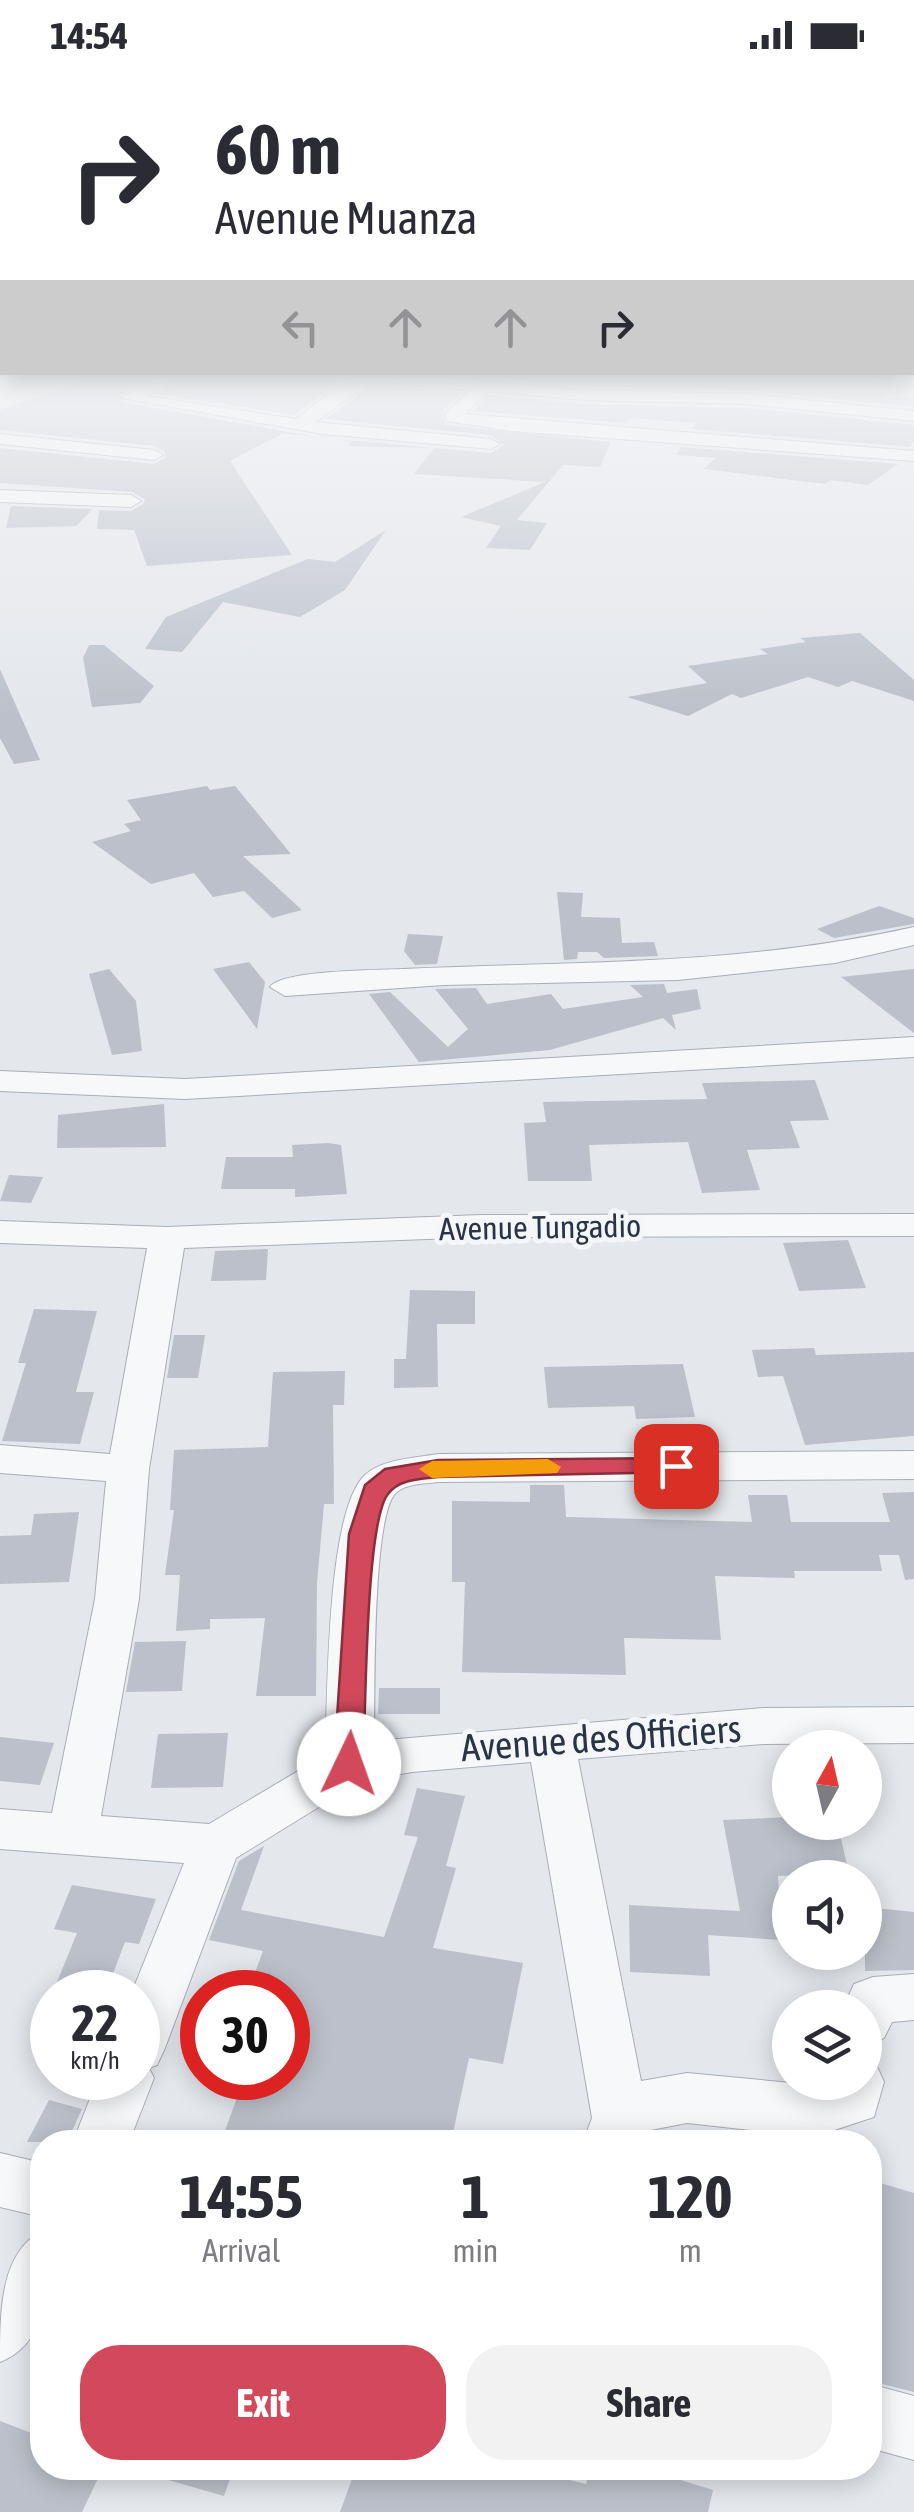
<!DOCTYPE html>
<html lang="en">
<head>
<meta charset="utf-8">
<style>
	:root { --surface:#fff; --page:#f2f2f3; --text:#2b2b33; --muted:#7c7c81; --accent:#d1495b }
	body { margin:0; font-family:"Asap Condensed",sans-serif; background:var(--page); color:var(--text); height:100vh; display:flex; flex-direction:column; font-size:38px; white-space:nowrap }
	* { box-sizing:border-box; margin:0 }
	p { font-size:32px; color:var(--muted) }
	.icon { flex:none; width:55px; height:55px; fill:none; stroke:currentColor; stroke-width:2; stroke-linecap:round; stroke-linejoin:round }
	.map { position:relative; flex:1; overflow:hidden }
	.details { position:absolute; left:30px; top:2060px; width:852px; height:350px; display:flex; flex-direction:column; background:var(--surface); border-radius:40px; box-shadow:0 5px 25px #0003 }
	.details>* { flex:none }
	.top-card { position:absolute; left:0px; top:0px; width:915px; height:305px; box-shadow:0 5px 25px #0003; background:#fff; color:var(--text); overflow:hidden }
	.needle { width:65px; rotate:8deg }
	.tools { position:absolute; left:772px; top:1660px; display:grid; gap:20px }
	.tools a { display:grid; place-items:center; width:110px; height:110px; border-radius:50%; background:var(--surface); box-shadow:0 5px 25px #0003; font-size:50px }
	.speed { position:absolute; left:30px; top:1900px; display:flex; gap:20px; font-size:50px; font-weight:700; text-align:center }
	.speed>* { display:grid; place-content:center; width:130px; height:130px; border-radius:50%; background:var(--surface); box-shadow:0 5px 25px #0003; line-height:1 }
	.speed small { font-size:25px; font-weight:400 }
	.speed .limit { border:15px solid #d22; background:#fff; color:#111 }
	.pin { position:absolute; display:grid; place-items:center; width:85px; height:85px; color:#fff; margin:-42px; border-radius:20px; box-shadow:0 5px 15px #0006 }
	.me { position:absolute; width:110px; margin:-55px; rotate:3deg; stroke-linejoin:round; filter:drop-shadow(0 0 8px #0008) }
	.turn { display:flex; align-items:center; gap:35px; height:210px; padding:0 50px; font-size:45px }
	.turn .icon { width:130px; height:130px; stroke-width:2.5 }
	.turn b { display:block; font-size:70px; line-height:85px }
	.lanes { display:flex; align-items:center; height:95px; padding:0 50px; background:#0003; justify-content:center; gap:50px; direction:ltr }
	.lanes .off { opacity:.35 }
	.eta { display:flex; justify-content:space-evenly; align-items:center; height:170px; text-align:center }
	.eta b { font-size:60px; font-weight:700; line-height:70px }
	.primary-button { display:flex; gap:20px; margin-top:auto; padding:20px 50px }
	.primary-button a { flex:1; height:115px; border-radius:40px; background:var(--accent); color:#fff; font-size:40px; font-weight:700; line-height:115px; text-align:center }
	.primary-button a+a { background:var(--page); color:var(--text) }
	.status { display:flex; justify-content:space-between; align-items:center; height:70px; padding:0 50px; background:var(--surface); direction:ltr }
	.status svg { height:28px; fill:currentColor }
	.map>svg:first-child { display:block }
	.building { fill:#bbc0ca }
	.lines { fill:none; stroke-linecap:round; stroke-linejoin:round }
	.minor-casing { stroke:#a9aeb7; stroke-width:2 }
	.minor { fill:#f7f8fa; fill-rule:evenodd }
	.route { fill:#d1495b; stroke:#882f3b; stroke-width:2.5 }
	.slow { fill:#f59e0b }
	.labels { text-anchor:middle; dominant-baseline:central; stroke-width:10; stroke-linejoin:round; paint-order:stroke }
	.street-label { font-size:32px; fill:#2b3445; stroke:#f4f6f9 }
	.near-street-label { font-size:38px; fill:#2b3445; stroke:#f4f6f9 }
</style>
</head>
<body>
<div class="status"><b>14:54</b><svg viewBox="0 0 49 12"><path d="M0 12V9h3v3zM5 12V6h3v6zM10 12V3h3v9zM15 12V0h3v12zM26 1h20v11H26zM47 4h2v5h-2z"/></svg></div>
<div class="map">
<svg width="914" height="2442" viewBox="0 0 914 2442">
	<rect width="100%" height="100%" fill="#e4e7ec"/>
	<g class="building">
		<polygon points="99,305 151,305 120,325 121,332 316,367 283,363 230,391 292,485 147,496 134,460 97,459 99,440 131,441 143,434 145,430 133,422 0,413 0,378 154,394 165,388 165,382 154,376 0,360 0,340"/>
		<polygon points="183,305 276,305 338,312 295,345 157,324"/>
		<polygon points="463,305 845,305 897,314 884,326 914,329 914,337 747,320 583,316"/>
		<polygon points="373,315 461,323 443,340 445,355 611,372 600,397 563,395 517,450 547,453 530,480 486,478 501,456 461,447 545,412 414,404 434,378 349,376 350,371 335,369 491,383 504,375 491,365 325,349"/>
		<polygon points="488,325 583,334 747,338 914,355 914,371 910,377 692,359 696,353 631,348 626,353 473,341"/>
		<polygon points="681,377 898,394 868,415 831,410 825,414 703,399 716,388 676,385"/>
		<polygon points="11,436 93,439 76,456 6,458"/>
		<polygon points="386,460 345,520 300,547 223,532 182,582 145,579 166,547 308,489 335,492"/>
		<polygon points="860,563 914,610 914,631 852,611 838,617 808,607 741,628 732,624 688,646 627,627 707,613 688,596 768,584 760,579 806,572 800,568"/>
		<polygon points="89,575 104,575 154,616 140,633 92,637 83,588"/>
		<polygon points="0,599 40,690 14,694 0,668"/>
		<polygon points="207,716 210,720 235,716 291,784 243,786 302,840 272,848 244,821 213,827 194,803 151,814 92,772 131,761 124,754 141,750 127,730"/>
		<polygon points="557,822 583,823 581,847 620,848 622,873 654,872 658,886 604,888 597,882 578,882 577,889 564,890"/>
		<polygon points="879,836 914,848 914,854 834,868 817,859"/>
		<polygon points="408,864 443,866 437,894 415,895 404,881"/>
		<polygon points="249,892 265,912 257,959 213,899"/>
		<polygon points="109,899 136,931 142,981 112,985 89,904"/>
		<polygon points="914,899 914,963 841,907"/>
		<polygon points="664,914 667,923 697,919 701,939 672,945 676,960 663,948 550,980 419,992 369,924 390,922 448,977 468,959 435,919 476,918 487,934 551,924 563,939 643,927 630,915"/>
		<polygon points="815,1010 829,1050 790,1051 800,1078 747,1080 760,1120 702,1123 688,1072 589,1075 592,1111 528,1111 524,1053 546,1052 543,1032 707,1029 702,1013"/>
		<polygon points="164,1034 166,1077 57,1078 58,1045"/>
		<polygon points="329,1073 341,1075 347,1124 295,1127 295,1119 221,1119 226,1087 293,1087 292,1075"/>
		<polygon points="9,1105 43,1107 31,1133 0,1131"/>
		<polygon points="848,1170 866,1218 799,1221 783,1173"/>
		<polygon points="268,1179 266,1210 211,1211 215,1181"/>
		<polygon points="410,1220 475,1221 475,1254 437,1254 438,1317 394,1318 394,1289 406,1289"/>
		<polygon points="34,1239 97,1241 76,1322 94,1322 80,1374 2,1371 26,1293 18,1293"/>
		<polygon points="174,1265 205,1265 198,1308 167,1308"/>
		<polygon points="814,1278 816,1285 914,1282 914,1366 805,1375 783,1306 758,1307 752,1280"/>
		<polygon points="683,1294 695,1347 636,1349 634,1336 548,1338 544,1297"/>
		<polygon points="345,1301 344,1335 333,1335 334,1434 324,1434 317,1513 316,1626 256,1626 265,1548 210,1549 210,1559 176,1561 180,1505 165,1505 174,1440 170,1440 174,1380 268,1377 273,1302"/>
		<polygon points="530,1415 564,1415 566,1447 752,1452 748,1425 787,1425 791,1452 890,1452 882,1423 914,1422 914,1509 905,1510 899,1485 879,1485 882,1501 794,1501 795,1508 715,1506 721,1570 624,1568 626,1605 462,1602 465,1512 452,1512 452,1431 530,1432"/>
		<polygon points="79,1442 69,1512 0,1514 0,1466 31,1465 34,1444"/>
		<polygon points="186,1571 182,1621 126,1622 135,1572"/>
		<polygon points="379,1618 440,1618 440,1644 378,1644"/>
		<polygon points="228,1663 223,1717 151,1718 158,1664"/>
		<polygon points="0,1667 54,1673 40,1715 0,1711"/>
		<polygon points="417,1718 465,1726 446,1796 456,1798 433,1878 523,1893 503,1994 469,1988 451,2072 221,2072 244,2008 288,2008 288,1922 248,1922 263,1881 209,1870 239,1791 264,1776 241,1840 384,1867 418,1767 404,1765"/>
		<polygon points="790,1747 790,1752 837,1752 849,1803 778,1806 781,1870 708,1865 710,1906 630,1902 629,1835 740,1841 723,1750"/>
		<polygon points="72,1815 156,1829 139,1874 125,1872 106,1922 53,1922 77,1863 54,1859"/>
		<polygon points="865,1837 914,1842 914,1900 865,1901"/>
		<polygon points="49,2030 82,2039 67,2072 27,2072"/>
		<polygon points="870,2110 914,2123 914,2322 870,2311"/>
		<polygon points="0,2351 42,2367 42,2398 103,2398 82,2442 0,2442"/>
		<polygon points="152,2398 234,2398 224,2426 151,2405"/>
		<polygon points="356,2398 520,2398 586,2414 590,2398 641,2398 713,2420 708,2442 340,2442"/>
	</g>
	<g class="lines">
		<g class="minor-casing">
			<g id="minor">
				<polygon points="158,305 179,305 147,326 296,349 353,305 419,305 583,320 747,324 914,341 914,351 747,334 583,330 487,321 465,344 914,381 914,391 511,361 446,351 446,343 470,320 372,311 315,352 491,369 500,374 491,379 323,364 122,328"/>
				<polygon points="871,305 914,305 914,314"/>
				<polygon points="0,364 154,380 163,385 154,390 0,374"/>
				<polygon points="0,420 131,425 141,431 131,437 0,432"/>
				<path d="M914,857V875L835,893L678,910L444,915L285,926L270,917C281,900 379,900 404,899C581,891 738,896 914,857Z"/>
				<polygon points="914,967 914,987 185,1029 0,1021 0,1001 185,1009"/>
				<path d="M914,1144V1166L481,1167L184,1178L149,1399L139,1529L101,1746L209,1754L325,1685C328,1628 326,1441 365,1405C382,1389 415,1388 438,1384L914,1381V1409L438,1412C425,1414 404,1413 394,1425C372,1455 375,1627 374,1671L763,1638L914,1637V1673L763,1674L578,1689L641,2011L687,2003L813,2015L865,2012V1990L876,1994L884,2012L874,2047L813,2067L687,2053L651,2060L642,2072H583L592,2048L531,1692L412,1702L361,1711L236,1788L165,1978L157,1995L149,1998L154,2008L129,2072H73L98,2008H138V1922H132L184,1793L0,1779V1739L52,1743L95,1529L106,1411L0,1403V1375L110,1384L147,1178L0,1173V1151L167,1157L481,1145Z"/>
				<polygon points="914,1904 914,1950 892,1952 884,1968 865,1975 865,1938 843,1938 854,1914 873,1907"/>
				<polygon points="0,2083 42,2093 42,2147 0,2137"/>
				<path d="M42,2161C45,2210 53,2271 0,2292C0,2242 0,2183 42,2161Z"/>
				<polygon points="870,2314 914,2326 914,2390 870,2378"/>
			</g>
		</g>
		<use href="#minor" class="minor"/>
	</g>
	<linearGradient id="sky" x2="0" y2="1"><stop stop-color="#8bb4dd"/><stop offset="0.47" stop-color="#f3f4f6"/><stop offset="1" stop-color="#f3f4f6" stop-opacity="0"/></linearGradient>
	<rect width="914" height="647" fill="url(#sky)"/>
	<path class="route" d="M676,1388L688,1396L685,1402L438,1407C420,1409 399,1409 388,1424C365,1453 366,1647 363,1694L359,1702H338L334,1694L349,1464L365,1415L385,1399L438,1390Z"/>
	<polygon class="slow" points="548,1389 561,1397 557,1403 432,1408 419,1399 432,1391"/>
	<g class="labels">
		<g class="street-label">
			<text transform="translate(540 1157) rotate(-1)">Avenue Tungadio</text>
		</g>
		<g class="near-street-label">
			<text transform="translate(601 1668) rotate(-4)">Avenue des Officiers</text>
		</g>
	</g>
</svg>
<div class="tools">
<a><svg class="needle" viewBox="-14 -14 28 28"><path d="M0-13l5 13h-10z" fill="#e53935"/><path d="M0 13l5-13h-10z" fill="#7c7c81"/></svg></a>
<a><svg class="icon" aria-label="sound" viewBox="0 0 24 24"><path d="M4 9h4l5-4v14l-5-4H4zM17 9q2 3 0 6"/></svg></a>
<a><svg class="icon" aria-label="layers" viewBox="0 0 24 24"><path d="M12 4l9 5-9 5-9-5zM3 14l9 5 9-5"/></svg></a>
</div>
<div class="speed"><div>22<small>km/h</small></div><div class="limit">30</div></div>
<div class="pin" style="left:676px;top:1396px;background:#d93025"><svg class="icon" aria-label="arrive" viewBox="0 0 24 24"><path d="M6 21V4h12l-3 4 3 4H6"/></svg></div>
<svg class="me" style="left:349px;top:1694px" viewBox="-20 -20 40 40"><circle r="19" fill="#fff"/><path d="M0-13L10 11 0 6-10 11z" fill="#d1495b"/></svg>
<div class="top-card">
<div class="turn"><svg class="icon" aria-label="right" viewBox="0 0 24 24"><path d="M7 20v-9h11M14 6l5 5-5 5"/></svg><div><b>60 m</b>Avenue Muanza</div></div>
<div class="lanes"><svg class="icon off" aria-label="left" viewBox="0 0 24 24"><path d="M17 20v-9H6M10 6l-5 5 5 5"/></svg><svg class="icon off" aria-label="ahead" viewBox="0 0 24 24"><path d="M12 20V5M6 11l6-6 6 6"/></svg><svg class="icon off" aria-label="ahead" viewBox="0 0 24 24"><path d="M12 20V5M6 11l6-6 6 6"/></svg><svg class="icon" aria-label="right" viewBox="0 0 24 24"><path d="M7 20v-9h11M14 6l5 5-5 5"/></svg></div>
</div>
<section class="details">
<div class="eta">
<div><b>14:55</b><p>Arrival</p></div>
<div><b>1</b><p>min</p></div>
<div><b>120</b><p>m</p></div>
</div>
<div class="primary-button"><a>Exit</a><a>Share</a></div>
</section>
</div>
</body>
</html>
